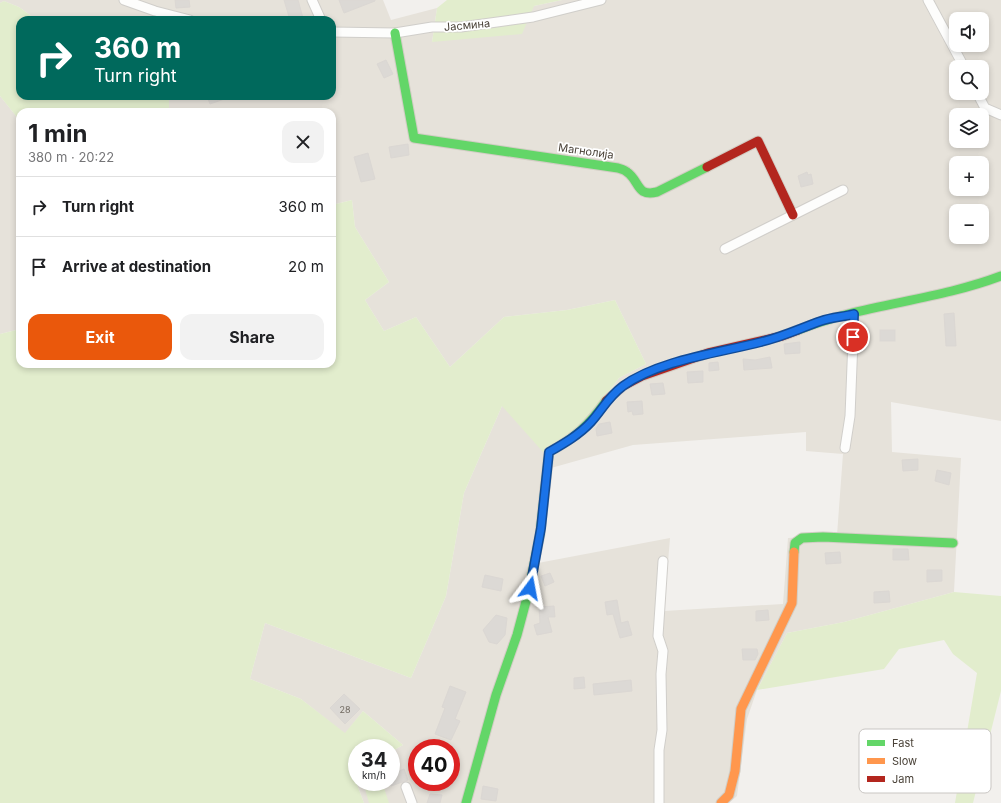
<!DOCTYPE html>
<html lang="en">
<head>
<meta charset="utf-8">
<style>
	:root { --surface:#fff; --page:#f2f2f2; --text:#202124; --muted:#757577; --line:#e0e0e0; --accent:#ea580c }
	body { margin:0; font-family:Inter,sans-serif; background:var(--page); color:var(--text); height:100vh; display:flex; flex-direction:column; font-size:15px; white-space:nowrap }
	* { box-sizing:border-box; margin:0 }
	p { font-size:13px; color:var(--muted) }
	.icon { flex:none; width:22px; height:22px; fill:none; stroke:currentColor; stroke-width:2; stroke-linecap:round; stroke-linejoin:round }
	.map { position:relative; flex:1; overflow:hidden }
	.panel { position:absolute; left:16px; top:108px; width:320px; height:260px; display:flex; flex-direction:column; background:var(--surface); border-radius:12px; box-shadow:0 2px 6px #0003 }
	.panel>* { flex:none }
	.hud { position:absolute; left:16px; top:16px; width:320px; height:84px; border-radius:12px; box-shadow:0 2px 6px #0003; background:#00695c; color:#fff; overflow:hidden }
	.buttons { position:absolute; left:949px; top:12px; display:grid; gap:8px }
	.buttons a { display:grid; place-items:center; width:40px; height:40px; border-radius:8px; background:var(--surface); box-shadow:0 2px 6px #0003; font-size:20px }
	.speed { position:absolute; left:348px; top:739px; display:flex; gap:8px; font-size:20px; font-weight:700; text-align:center }
	.speed>* { display:grid; place-content:center; width:52px; height:52px; border-radius:50%; background:var(--surface); box-shadow:0 2px 6px #0003; line-height:1 }
	.speed small { font-size:10px; font-weight:400 }
	.speed .limit { border:6px solid #d22; background:#fff; color:#111 }
	.pin { position:absolute; display:grid; place-items:center; width:34px; height:34px; color:#fff; margin:-17px; border:2px solid #fff; border-radius:50%; box-shadow:0 1px 4px #0007 }
	.me { position:absolute; width:44px; margin:-22px; rotate:13deg; stroke-linejoin:round; filter:drop-shadow(0 0 3px #0008) }
	.turn { display:flex; align-items:center; gap:14px; height:84px; padding:0 12px; font-size:18px }
	.turn .icon { width:52px; height:52px; stroke-width:2.5 }
	.turn b { display:block; font-size:28px; line-height:34px }
	.round { display:grid; place-items:center; flex:none; width:42px; height:42px; border-radius:12px; background:var(--page) }
	.overview { display:flex; align-items:center; justify-content:space-between; height:68px; padding:0 12px }
	h1 { font-size:24px; font-weight:700; line-height:30px }
	.button { display:flex; gap:8px; margin-top:auto; padding:8px 12px }
	.button a { flex:1; height:46px; border-radius:12px; background:var(--accent); color:#fff; font-size:16px; font-weight:700; line-height:46px; text-align:center }
	.button a+a { background:var(--page); color:var(--text) }
	ul { padding:0; list-style:none }
	li { display:flex; align-items:center; gap:12px; height:60px; padding:0 12px; border-top:1px solid var(--line) }
	li div { flex:1 }
	li b { display:block; font-size:15px }
	li em { font-style:normal }
	.map>svg:first-child { display:block }
	.residential { fill:#e6e2da; fill-rule:evenodd }
	.green { fill:#e2edcd }
	.building { fill:#dcd9d5; stroke:#dbd7d3 }
	.lines { fill:none; stroke-linecap:round; stroke-linejoin:round }
	.street-casing { stroke:#d0ceca; stroke-width:11 }
	.fast-casing { stroke:#d2cdc4; stroke-width:11 }
	.slow-casing { stroke:#d2cdc4; stroke-width:11 }
	.jam-casing { stroke:#d2cdc4; stroke-width:11 }
	.street { stroke:#fdfdfc; stroke-width:9 }
	.fast { stroke:#63d668; stroke-width:9 }
	.slow { stroke:#ff974d; stroke-width:9 }
	.jam { stroke:#b3261e; stroke-width:9 }
	.route-casing { stroke:#114b97; stroke-width:10 }
	.route { stroke:#1a73e8; stroke-width:7 }
	.labels { text-anchor:middle; dominant-baseline:central; stroke-width:3.5; stroke-linejoin:round; paint-order:stroke }
	.number-label { font-size:9px; fill:#6f6860 }
	.street-label { font-size:11px; fill:#4a4238; stroke:#fff }
	.key { fill:#fff; stroke:#c9c6c3; stroke-width:1 }
	.key-label { font-size:11px; fill:#4a4238 }
</style>
</head>
<body>
<div class="map">
<svg width="1001" height="803" viewBox="0 0 1001 803">
	<rect width="100%" height="100%" fill="#f2f0ed"/>
	<g class="residential">
		<path d="M0,0H383L391,20L437,8L432,42L534,6L562,0H1001V421L891,402L892,452L961,458L954,592L844,622L787,633L757,690L747,719L737,796L729,803H364L353,774L357,772V782H391V752L403,745L363,711L345,734L301,699L250,679L265,623L411,678L446,596L464,493L502,406L589,418L619,378L646,364L615,300L567,310L504,317L450,367L416,317L384,331L365,300L389,282L355,227L352,200L332,205V112H168L169,96H332V20H37L19,7L4,1L0,3ZM956,19H982V45H956ZM956,67H982V93H956ZM956,115H982V141H956ZM956,163H982V189H956ZM956,211H982V237H956ZM806,432V451L843,454L837,535L788,538L783,604L664,611L670,538L538,563L551,468L633,445ZM417,748H451V782H417Z"/>
		<polygon points="0,96 20,121 20,329 0,334 0,342"/>
	</g>
	<g class="green">
		<polygon points="447,0 562,0 534,6 522,34 432,42 437,8"/>
		<polygon points="4,1 19,7 37,20 20,20 20,96 169,96 169,112 20,112 20,121 0,96 0,3"/>
		<polygon points="352,200 355,227 389,282 365,300 384,331 416,317 450,367 504,317 567,310 615,300 646,364 619,378 589,418 543,452 502,406 464,493 446,596 411,678 265,623 250,679 301,699 345,733 363,711 403,745 391,752 391,748 357,748 357,772 353,774 364,803 0,803 0,334 20,329 20,364 332,364 332,205"/>
		<polygon points="954,592 1001,596 1001,691 973,803 955,803 977,673 953,654 944,640 899,649 884,669 757,690 787,633 844,622"/>
		<polygon points="363,782 382,782 389,803 369,803"/>
	</g>
	<g class="building">
		<polygon points="175,0 189,0 190,7 176,8"/>
		<polygon points="284,0 298,0 303,18 290,20"/>
		<polygon points="339,0 375,0 375,1 344,13"/>
		<polygon points="386,60 393,74 384,78 377,64"/>
		<polygon points="207,96 230,96 230,97 210,104"/>
		<polygon points="408,144 409,155 391,158 389,147"/>
		<polygon points="368,153 375,179 361,182 354,157"/>
		<polygon points="807,172 808,175 811,174 813,184 801,187 798,176"/>
		<polygon points="954,313 956,346 946,346 944,314"/>
		<rect x="880" y="330" width="15" height="11"/>
		<polygon points="859,338 864,338 865,350 859,351"/>
		<polygon points="800,342 800,353 785,354 784,344"/>
		<polygon points="770,357 772,368 744,370 743,359 755,360"/>
		<polygon points="718,362 719,370 709,371 709,363"/>
		<polygon points="703,371 703,382 688,383 687,372"/>
		<polygon points="663,383 665,394 652,395 650,384"/>
		<polygon points="642,401 643,414 633,415 632,411 628,412 627,402"/>
		<polygon points="610,422 612,433 597,436 596,429 599,424"/>
		<polygon points="918,459 918,470 903,471 902,460"/>
		<polygon points="937,470 951,473 949,485 935,481"/>
		<polygon points="893,549 908,549 909,560 893,560"/>
		<polygon points="840,552 841,563 826,564 825,553"/>
		<polygon points="927,570 942,570 942,581 927,582"/>
		<polygon points="550,573 554,582 545,586 541,576"/>
		<polygon points="485,575 503,579 501,591 482,587"/>
		<polygon points="889,591 890,602 874,603 874,592"/>
		<polygon points="617,600 621,623 628,621 632,635 620,638 613,614 607,615 605,602"/>
		<polygon points="554,606 555,617 548,617 552,632 537,635 534,625 540,623 539,607"/>
		<polygon points="768,610 769,620 756,621 756,611"/>
		<polygon points="496,615 507,618 505,635 497,644 489,642 483,630"/>
		<polygon points="742,649 757,649 758,654 755,660 743,660"/>
		<polygon points="584,677 585,688 574,689 574,678"/>
		<polygon points="631,680 632,691 594,695 593,684"/>
		<polygon points="450,686 466,692 455,719 460,721 451,740 435,734 445,708 442,707"/>
		<polygon points="344,694 360,709 345,724 330,708"/>
		<polygon points="397,766 399,771 404,769 408,780 391,786 391,769"/>
		<polygon points="483,786 498,789 496,801 481,799"/>
		<polygon points="430,794 442,795 440,803 427,803"/>
	</g>
	<g class="lines">
		<g class="street-casing">
			<g id="street">
				<polyline points="124,0 155,11 190,20"/>
				<polyline points="312,0 321,20"/>
				<polyline points="928,0 964,67"/>
				<polyline points="332,32 395,33 432,27 461,27 533,17 601,0"/>
				<polyline points="977,93 985,108 1001,115"/>
				<polyline points="725,249 843,190"/>
				<polyline points="845,448 850,416 854,314"/>
				<polyline points="406,787 412,803"/>
				<polyline points="659,803 659,750 662,730 661,674 663,651 658,636 663,561"/>
			</g>
		</g>
		<g class="fast-casing">
			<g id="fast">
				<path d="M395,33L414,138L618,168C621,169 625,170 627,172C640,181 636,197 657,192L707,167"/>
				<path d="M798,330C863,304 935,301 1001,276"/>
				<polyline points="794,552 795,543 802,538 823,537 953,543"/>
				<path d="M466,803L496,695L517,635L528,594L540,534L549,452C575,438 589,425 606,401"/>
			</g>
		</g>
		<g class="slow-casing">
			<polyline id="slow" points="721,803 729,795 735,771 741,709 792,603 794,552"/>
		</g>
		<g class="jam-casing">
			<g id="jam">
				<polyline points="707,167 758,141 793,215"/>
				<polyline points="606,401 623,386 642,376 708,353 782,336 798,330"/>
			</g>
		</g>
		<use href="#street" class="street"/>
		<use href="#fast" class="fast"/>
		<use href="#slow" class="slow"/>
		<use href="#jam" class="jam"/>
	</g>
	<g class="lines">
		<g class="route-casing">
			<path id="route" d="M530,588L541,528L549,452C563,444 579,435 591,422C602,410 608,397 623,386C659,360 719,353 761,342C782,337 801,328 821,321C832,317 843,317 854,314L853,337"/>
		</g>
		<use href="#route" class="route"/>
	</g>
	<g class="labels">
		<g class="number-label">
			<text x="345" y="709">28</text>
		</g>
		<g class="street-label">
			<text transform="translate(467 25) rotate(-5)">Јасмина</text>
			<text transform="translate(586 151) rotate(8)">Магнолија</text>
		</g>
	</g>
	<rect x="859" y="729" width="132" height="64" rx="6" class="key"/>
	<rect x="867" y="740" width="18" height="6" fill="#63d668"/>
	<rect x="867" y="758" width="18" height="6" fill="#ff974d"/>
	<rect x="867" y="776" width="18" height="6" fill="#b3261e"/>
	<g class="key-label">
		<text x="892" y="747">Fast</text>
		<text x="892" y="765">Slow</text>
		<text x="892" y="783">Jam</text>
	</g>
</svg>
<div class="buttons">
<a><svg class="icon" aria-label="sound" viewBox="0 0 24 24"><path d="M4 9h4l5-4v14l-5-4H4zM17 9q2 3 0 6"/></svg></a>
<a><svg class="icon" aria-label="search" viewBox="0 0 24 24"><circle cx="10" cy="10" r="6"/><path d="M15 15l6 6"/></svg></a>
<a><svg class="icon" aria-label="layers" viewBox="0 0 24 24"><path d="M12 4l9 5-9 5-9-5zM3 14l9 5 9-5"/></svg></a>
<a>+</a>
<a>−</a>
</div>
<div class="speed"><div>34<small>km/h</small></div><div class="limit">40</div></div>
<div class="pin" style="left:853px;top:337px;background:#d93025"><svg class="icon" aria-label="arrive" viewBox="0 0 24 24"><path d="M6 21V4h12l-3 4 3 4H6"/></svg></div>
<svg class="me" style="left:530px;top:588px" viewBox="-20 -20 40 40"><path d="M0-17L14 15 0 8-14 15z" fill="#1a73e8" stroke="#fff" stroke-width="4"/></svg>
<div class="hud">
<div class="turn"><svg class="icon" aria-label="right" viewBox="0 0 24 24"><path d="M7 20v-9h11M14 6l5 5-5 5"/></svg><div><b>360 m</b>Turn right</div></div>
</div>
<section class="panel">
<div class="overview"><div><h1>1 min</h1><p>380 m · 20:22</p></div><a class="round"><svg class="icon" aria-label="close" viewBox="0 0 24 24"><path d="M6 6l12 12M18 6L6 18"/></svg></a></div>
<ul>
<li><svg class="icon" aria-label="right" viewBox="0 0 24 24"><path d="M7 20v-9h11M14 6l5 5-5 5"/></svg><div><b>Turn right</b></div><em>360 m</em></li>
<li><svg class="icon" aria-label="arrive" viewBox="0 0 24 24"><path d="M6 21V4h12l-3 4 3 4H6"/></svg><div><b>Arrive at destination</b></div><em>20 m</em></li>
</ul>
<div class="button"><a>Exit</a><a>Share</a></div>
</section>
</div>
</body>
</html>
